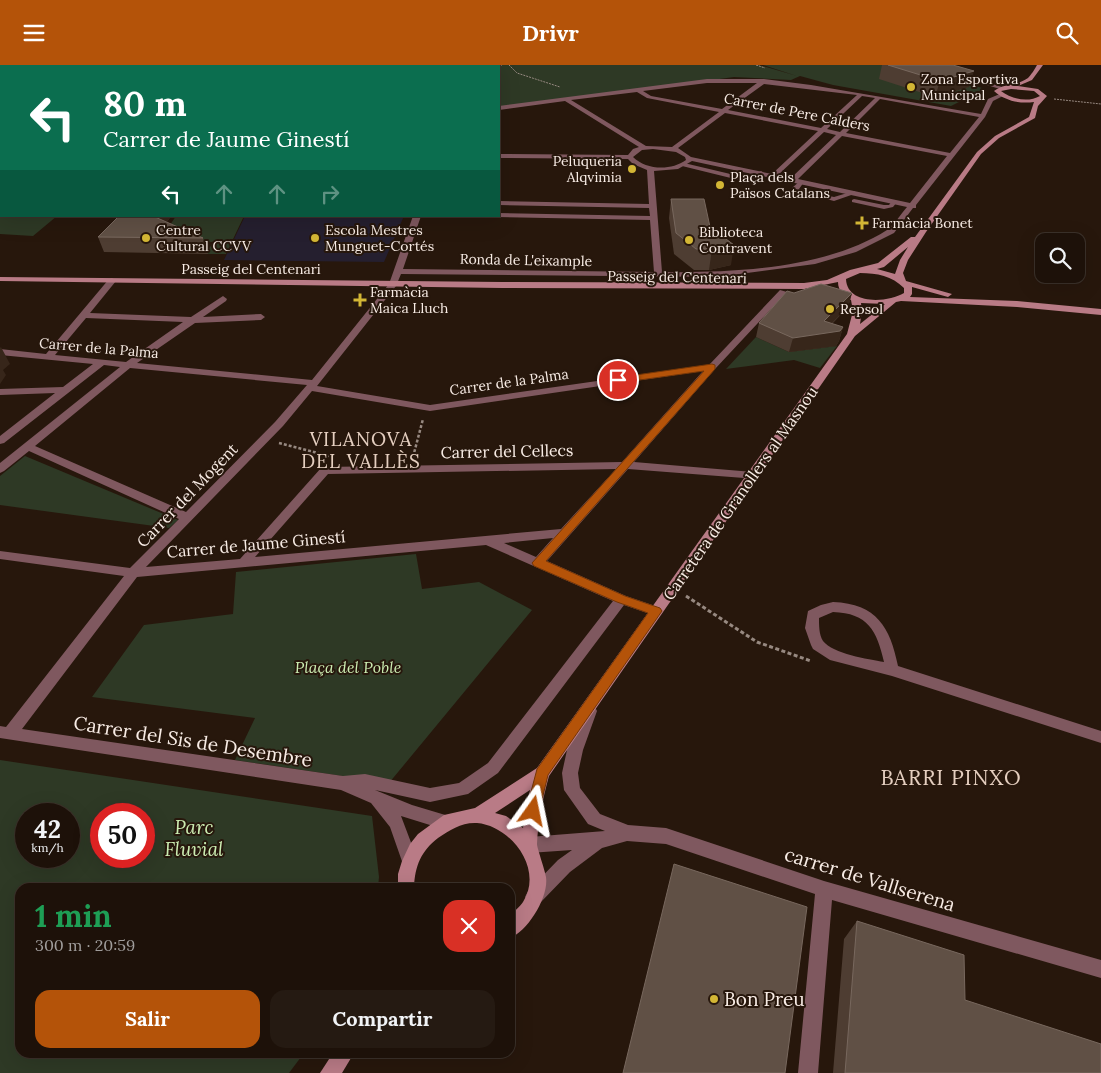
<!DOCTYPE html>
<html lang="es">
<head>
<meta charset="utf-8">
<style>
	:root { --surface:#1d1109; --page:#251a12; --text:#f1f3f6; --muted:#a09d9c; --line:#3b312a; --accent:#b45309 }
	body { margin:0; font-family:Lora,serif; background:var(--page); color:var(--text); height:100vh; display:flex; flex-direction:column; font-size:19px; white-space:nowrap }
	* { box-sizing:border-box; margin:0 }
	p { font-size:16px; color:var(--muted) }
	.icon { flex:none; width:28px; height:28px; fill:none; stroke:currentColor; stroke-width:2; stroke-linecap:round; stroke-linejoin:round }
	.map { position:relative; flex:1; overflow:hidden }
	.drawer { position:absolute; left:15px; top:818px; width:500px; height:175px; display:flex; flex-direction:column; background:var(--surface); border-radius:15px; box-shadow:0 5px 20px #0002,0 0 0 1px var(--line) }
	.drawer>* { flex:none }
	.banner { position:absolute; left:0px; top:0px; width:500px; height:152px; box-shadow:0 5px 20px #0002,0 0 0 1px var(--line); background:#0b6e4f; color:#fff; overflow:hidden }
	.tools { position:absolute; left:1035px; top:168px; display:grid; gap:10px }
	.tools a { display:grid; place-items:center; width:50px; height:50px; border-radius:10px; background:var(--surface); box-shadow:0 5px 20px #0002,0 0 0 1px var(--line); font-size:25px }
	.speed { position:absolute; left:15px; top:738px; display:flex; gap:10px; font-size:25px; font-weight:700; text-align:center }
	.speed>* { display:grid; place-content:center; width:65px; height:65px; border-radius:50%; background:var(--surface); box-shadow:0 5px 20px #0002,0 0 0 1px var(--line); line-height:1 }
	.speed small { font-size:12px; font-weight:400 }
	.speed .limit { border:8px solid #d22; background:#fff; color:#111 }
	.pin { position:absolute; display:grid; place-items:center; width:42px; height:42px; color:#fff; margin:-21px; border:2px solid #fff; border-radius:50%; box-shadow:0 1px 5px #0007 }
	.me { position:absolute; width:55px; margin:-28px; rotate:12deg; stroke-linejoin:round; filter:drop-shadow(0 0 4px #0008) }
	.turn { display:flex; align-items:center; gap:18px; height:105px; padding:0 20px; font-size:22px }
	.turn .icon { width:65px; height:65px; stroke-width:2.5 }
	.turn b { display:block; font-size:35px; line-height:42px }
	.lanes { display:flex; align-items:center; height:48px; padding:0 20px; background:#0003; justify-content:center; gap:25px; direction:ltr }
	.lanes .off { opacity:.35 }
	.round { display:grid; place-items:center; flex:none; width:52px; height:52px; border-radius:15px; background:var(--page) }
	.summary { display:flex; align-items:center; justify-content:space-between; height:85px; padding:0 20px }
	h1 { font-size:30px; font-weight:700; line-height:38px; color:#1e9e55 }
	.button { display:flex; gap:10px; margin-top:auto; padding:10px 20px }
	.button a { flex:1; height:58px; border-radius:15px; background:var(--accent); color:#fff; font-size:20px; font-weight:700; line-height:58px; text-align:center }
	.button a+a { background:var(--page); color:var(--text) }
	header { display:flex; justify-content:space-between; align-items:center; height:65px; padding:0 20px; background:var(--accent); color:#fff; font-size:22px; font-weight:700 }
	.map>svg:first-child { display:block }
	.education { fill:#251f2f }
	.green { fill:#2e3925; fill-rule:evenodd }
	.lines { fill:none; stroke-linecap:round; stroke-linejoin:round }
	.path-far2 { stroke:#978981; stroke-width:1; stroke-dasharray:2 1; stroke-linecap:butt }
	.path-far1 { stroke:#978981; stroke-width:2.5; stroke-dasharray:3 2; stroke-linecap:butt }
	.path { stroke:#978981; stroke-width:3; stroke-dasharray:4 2.5; stroke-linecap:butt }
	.lane { fill:#7f585f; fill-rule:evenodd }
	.street { fill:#7f585f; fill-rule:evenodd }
	.secondary { fill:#b97b86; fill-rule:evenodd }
	.wall { fill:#4e3d32 }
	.shaded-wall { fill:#37261a }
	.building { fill:#605045; stroke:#78685e }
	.route { fill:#b45309; stroke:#753606 }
	.poi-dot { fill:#d3b635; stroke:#27170c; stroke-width:2 }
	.labels { text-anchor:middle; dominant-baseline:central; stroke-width:4; stroke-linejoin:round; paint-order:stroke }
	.far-poi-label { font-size:14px; fill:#f8ece5; stroke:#27170c; text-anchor:start }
	.far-street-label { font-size:14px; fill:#f8ece5; stroke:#27170c }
	.street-label { font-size:16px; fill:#f8ece5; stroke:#27170c }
	.park-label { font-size:16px; font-style:italic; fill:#ccedb2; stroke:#27170c }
	.quarter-label { font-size:19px; letter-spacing:1px; fill:#e5cfc0; stroke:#27170c }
	.near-street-label { font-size:19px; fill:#f8ece5; stroke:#27170c }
	.near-park-label { font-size:19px; font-style:italic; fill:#ccedb2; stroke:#27170c }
	.near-poi-label { font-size:19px; fill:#f8ece5; stroke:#27170c; text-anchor:start }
	.near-neighbourhood-label { font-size:21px; letter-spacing:1px; fill:#e5cfc0; stroke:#27170c }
</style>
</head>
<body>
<header><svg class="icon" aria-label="menu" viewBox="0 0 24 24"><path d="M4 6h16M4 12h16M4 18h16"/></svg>Drivr<svg class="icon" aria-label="search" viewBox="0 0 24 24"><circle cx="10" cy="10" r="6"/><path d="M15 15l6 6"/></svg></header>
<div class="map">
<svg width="1101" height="1008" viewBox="0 0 1101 1008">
	<rect width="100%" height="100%" fill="#27170c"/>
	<polygon class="education" points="245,151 404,151 384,197 224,195"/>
	<g class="green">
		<polygon points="0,0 759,0 797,11 763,0 902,0 930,6 985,24 951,41 833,20 800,11 791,15 734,12 499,44 499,1 1,1 1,151 57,151 33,171 0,169"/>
		<polygon points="176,151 244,151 226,189 206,189 213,177 184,176 166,166"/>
		<polygon points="756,272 789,287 837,281 820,303 794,295 726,304"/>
		<polygon points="25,391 178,455 169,463 0,440 0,411"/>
		<polygon points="416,489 422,524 479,517 532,545 389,718 235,695 255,653 92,632 144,560 233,549 236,507"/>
		<path d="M0,695L372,751L379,812L378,822H20V988H304L289,1008H0ZM26,749H69V791H26ZM101,749H144V791H101Z"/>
	</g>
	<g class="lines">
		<g class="path-far2">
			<polyline points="509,0 517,8 560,22"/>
			<polyline points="756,0 765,3"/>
			<polyline points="497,1 502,0"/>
			<polyline points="1054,34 1101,39"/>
		</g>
		<g class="path-far1">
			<polyline points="279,378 329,391"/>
			<polyline points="413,392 423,354"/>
		</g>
		<polyline class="path" points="686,531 757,577 811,596"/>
		<g class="lane">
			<polygon points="684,98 743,112 748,112 761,106 764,108 751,115 743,116 682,101 681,100"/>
			<polygon points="801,115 804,117 799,124 834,132 854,126 857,128 834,136 795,126 792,123"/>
			<polygon points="854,134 884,140 889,140 892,136 897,137 893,142 884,144 852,137 852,135"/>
		</g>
		<g class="street">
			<polygon points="954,8 958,8 1005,23 1000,24 954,10"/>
			<path d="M707,14H764L811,20L981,49L988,34L1002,28L1005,30L993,36L985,52L916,140V143H913L894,168L856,187L815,199L717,212L401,209L396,221L317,321L430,340L709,300L780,225L787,227L715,304L634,397L753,407L757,408L759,411L757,414L628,404L547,496L626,531L661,543L663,546L661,549L656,551L624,540L498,708L468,729L430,737L375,725L412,740L452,752L454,757L452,762L446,765L401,751L418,796L416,802L410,804L404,802L390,762L371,738L341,725L0,673V661L6,662L124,511L0,494V486L130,503L179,454L29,386L4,406L0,408V398L120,302L104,300L4,378L0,379V371L55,328L0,330V324L63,322L93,299L0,290V284L46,289L109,214L112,213L116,216L90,248L191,252L223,231L227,234L226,236L203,252L261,249L265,252L261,255L195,258L137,298L312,315L389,219L413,151H421L403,204L654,207L650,155L496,152L499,151V148L650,151L649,143L499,140V136L649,139L647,105L633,99L628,94L499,93V89L628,90L633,84L639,82L565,36L499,45V41ZM707,18H757L722,44L651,31L643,26ZM764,19L857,30L821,63L728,45ZM637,27L647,33L719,47L672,82L646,81L571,35ZM862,31L875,33L840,67L827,64ZM880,34L979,52L950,88L846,68ZM725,48L818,66L772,109L691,92L678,83ZM824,67L836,70L791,113L778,110ZM842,71L947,91L910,138L798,114ZM653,84L676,87L685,92L686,95C671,106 646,105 633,92L642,85ZM692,96L907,142C901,149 894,160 887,165C826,204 732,208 662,207L654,106L678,104ZM86,253L183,257L126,297L55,290ZM130,303L307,320L275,357L186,447L35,381ZM703,306L622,397L325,402L321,403L240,494L146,502L283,361L312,326L430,346ZM616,404L561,464L255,492L328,409ZM553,473L536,492L504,478ZM486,480L613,536L488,698L459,718L430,723L365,709L343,711L22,664L137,512Z"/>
			<rect x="0" y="43" width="1" height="4"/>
			<path d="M833,537C877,539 890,562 898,601L1101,666V678L892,611L830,595L813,584L811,580L805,563L808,546L821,540ZM833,547C868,548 877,566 884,597C868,594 833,589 823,576C819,570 819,560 819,553Z"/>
			<polygon points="590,640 595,642 597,646 583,685 578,708 580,723 600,749 628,760 666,763 824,816 1101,895 1101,913 832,835 818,1008 798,1008 815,829 666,779 627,776 602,783 570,807 540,838 534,841 528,838 525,832 528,826 558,795 572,785 529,788 523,786 521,780 523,774 529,772 605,766 588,759 564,725 562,708 567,685 585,642"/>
		</g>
		<g class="secondary">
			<path d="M1037,0H1043L1032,15L1018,21L1038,24L1047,31L1038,41L1035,53L999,73L981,89L926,167L908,195L903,208L906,216L952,229L948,232L912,222V229L910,232L1017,236L1101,244V250L1017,242L901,236L896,237L855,271L549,711C543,733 538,756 537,779C537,783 545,805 546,812C549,832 528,866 510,873V851C514,846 520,842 523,837C544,804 511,761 477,758C462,757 450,765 438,773C421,786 415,801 414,822H398V809L402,796L410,779L418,769L444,750L475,743L537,703L847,269L853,246L851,235C844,231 838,226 838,217L804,224L502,223L0,216V212L502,217L804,218L827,215L850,205L878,198L911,172H915L977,87L995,71L1029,52L1034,37C1020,39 1005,36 994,26C1004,18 1017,21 1028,13C1031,10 1035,4 1037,0ZM1011,24L1034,26L1040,31C1028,38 1011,34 1001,26ZM908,182L900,195L895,209L877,204L884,202ZM860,208C877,208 892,211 904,223V228C887,238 847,240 846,214ZM861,238L885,239L860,259L862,246ZM530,725L523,763L506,751L495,748Z"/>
			<polygon points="333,988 354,988 342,1008 320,1008"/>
		</g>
	</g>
	<g class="wall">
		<polygon points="882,0 953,0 969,22 935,32 879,14"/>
		<polygon points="671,134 710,162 731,200 709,205 694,205 674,189 669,153"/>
		<polygon points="171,151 167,157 203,173 208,189 104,187 98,172"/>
		<polygon points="794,228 852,228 848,242 832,259 843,262 839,276 836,281 789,287 756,272 759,258"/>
		<polygon points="857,856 965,935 1101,1008 833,1008 844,874"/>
	</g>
	<g class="shaded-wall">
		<polygon points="974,6 969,22 935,32 940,16"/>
		<polygon points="155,151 171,151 160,167"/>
		<polygon points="734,180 731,200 709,205 712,184"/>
		<polygon points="852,228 848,242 821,269 843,262 839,276 836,281 789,287 793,273 824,256"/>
		<polygon points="1,282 10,299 3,305 6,310 0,319 0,283"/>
	</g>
	<g class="building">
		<polygon points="888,0 953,0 974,6 940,16"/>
		<polygon points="671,134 704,134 710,162 734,180 712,184 696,184 676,168"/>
		<polygon points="119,151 155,151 155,152 203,173 98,172"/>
		<polygon points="821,219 852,228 824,256 843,262 840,266 793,273 759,258 787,226 794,228"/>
		<polygon points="674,799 807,842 785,1008 623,1008"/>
		<polygon points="857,856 964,890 965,935 1101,979 1101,1008 845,1008"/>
	</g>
	<polygon class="route" points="712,299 715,300 715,304 546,496 625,531 660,543 662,546 548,710 538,751 533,753 528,751 526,746 537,704 648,548 617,537 534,501 532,498 704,306 618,318 614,315 615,313"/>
	<g class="poi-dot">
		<circle cx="911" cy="22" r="5"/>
		<circle cx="632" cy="104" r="5"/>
		<circle cx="720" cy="120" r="5"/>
		<path d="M859.5 150.5h5v5h5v5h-5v5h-5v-5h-5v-5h5z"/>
		<circle cx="146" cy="173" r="5"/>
		<circle cx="315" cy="173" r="5"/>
		<circle cx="689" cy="175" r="5"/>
		<path d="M357.5 227.5h5v5h5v5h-5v5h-5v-5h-5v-5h5z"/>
		<circle cx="830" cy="244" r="5"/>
		<circle cx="714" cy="934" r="5"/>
	</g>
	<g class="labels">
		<g class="far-poi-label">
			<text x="921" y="14">Zona Esportiva<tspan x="921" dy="16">Municipal</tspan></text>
			<text x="622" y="96" text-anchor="end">Peluqueria<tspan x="622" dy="16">Alqvimia</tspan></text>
			<text x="730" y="112">Plaça dels<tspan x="730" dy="16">Països Catalans</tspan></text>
			<text x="872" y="158">Farmàcia Bonet</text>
			<text x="156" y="165">Centre<tspan x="156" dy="16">Cultural CCVV</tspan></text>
			<text x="325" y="165">Escola Mestres<tspan x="325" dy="16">Munguet-Cortés</tspan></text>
			<text x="699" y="167">Biblioteca<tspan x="699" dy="16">Contravent</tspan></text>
			<text x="370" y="227">Farmàcia<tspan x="370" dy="16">Maica Lluch</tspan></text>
			<text x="840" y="244">Repsol</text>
		</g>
		<g class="far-street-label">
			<text transform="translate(797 47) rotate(11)">Carrer de Pere Calders</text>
			<text transform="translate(526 195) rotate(1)">Ronda de L'eixample</text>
			<text x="251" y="204">Passeig del Centenari</text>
			<text transform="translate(677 212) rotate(1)">Passeig del Centenari</text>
			<text transform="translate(99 283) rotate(5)">Carrer de la Palma</text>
			<text transform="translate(509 317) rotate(-8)">Carrer de la Palma</text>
		</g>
		<g class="street-label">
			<text transform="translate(507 386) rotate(-1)">Carrer del Cellecs</text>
			<text transform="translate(740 428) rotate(-55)">Carretera de Granollers al Masnou</text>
			<text transform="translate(187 430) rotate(-46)">Carrer del Mogent</text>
			<text transform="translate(256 479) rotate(-5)">Carrer de Jaume Ginestí</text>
		</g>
		<g class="park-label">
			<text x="348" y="602">Plaça del Poble</text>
		</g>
		<g class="quarter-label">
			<text x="361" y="374">VILANOVA<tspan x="361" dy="22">DEL VALLÈS</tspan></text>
		</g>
		<g class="near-street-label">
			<text transform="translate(193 676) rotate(9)">Carrer del Sis de Desembre</text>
			<text transform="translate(870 814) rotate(17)">carrer de Vallserena</text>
		</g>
		<g class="near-park-label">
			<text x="194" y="762">Parc<tspan x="194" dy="22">Fluvial</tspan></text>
		</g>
		<g class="near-poi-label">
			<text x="724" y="934">Bon Preu</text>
		</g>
		<g class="near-neighbourhood-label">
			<text x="951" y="712">BARRI PINXO</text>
		</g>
	</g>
</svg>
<div class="tools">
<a><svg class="icon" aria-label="search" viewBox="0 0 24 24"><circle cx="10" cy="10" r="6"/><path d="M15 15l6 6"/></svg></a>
</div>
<div class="speed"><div>42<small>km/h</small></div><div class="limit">50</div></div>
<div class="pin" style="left:618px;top:315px;background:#d93025"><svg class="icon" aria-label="arrive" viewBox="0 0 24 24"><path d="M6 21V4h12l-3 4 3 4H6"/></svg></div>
<svg class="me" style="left:533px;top:746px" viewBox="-20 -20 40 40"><path d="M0-17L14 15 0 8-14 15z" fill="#b45309" stroke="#fff" stroke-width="4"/></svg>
<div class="banner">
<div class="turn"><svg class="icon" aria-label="left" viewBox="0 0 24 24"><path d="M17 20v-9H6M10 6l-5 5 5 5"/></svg><div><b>80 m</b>Carrer de Jaume Ginestí</div></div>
<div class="lanes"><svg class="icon" aria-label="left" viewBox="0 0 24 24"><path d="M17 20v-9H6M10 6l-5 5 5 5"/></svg><svg class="icon off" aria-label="ahead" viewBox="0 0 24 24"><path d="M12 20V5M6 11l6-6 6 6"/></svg><svg class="icon off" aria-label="ahead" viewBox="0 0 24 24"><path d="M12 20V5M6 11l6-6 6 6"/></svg><svg class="icon off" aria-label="right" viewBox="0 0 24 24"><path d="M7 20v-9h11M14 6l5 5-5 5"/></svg></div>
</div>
<section class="drawer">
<div class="summary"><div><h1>1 min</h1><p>300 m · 20:59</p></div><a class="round" style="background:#d93025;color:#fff"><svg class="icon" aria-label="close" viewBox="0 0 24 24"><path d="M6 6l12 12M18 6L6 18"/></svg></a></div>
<div class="button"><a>Salir</a><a>Compartir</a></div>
</section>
</div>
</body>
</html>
